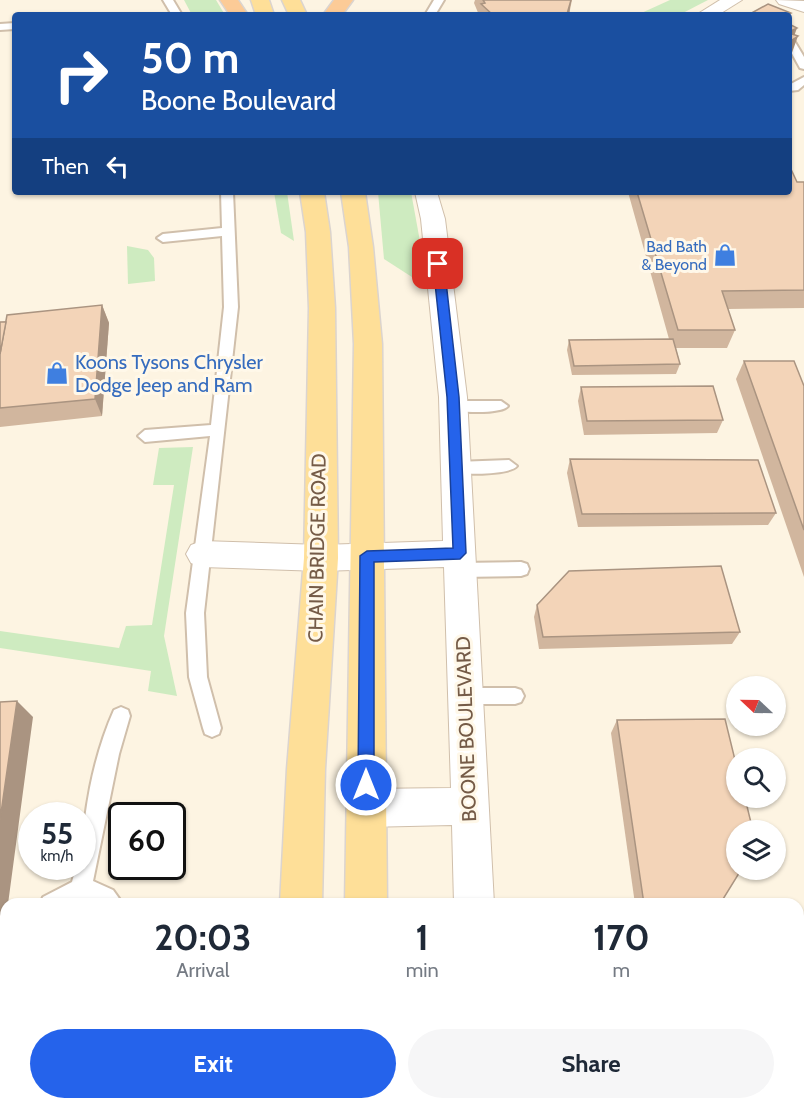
<!DOCTYPE html>
<html lang="en">
<head>
<meta charset="utf-8">
<style>
	:root { --surface:#fff; --page:#f6f6f7; --text:#1f2937; --muted:#747a83; --accent:#2563eb }
	body { margin:0; font-family:Cabin,sans-serif; background:var(--page); color:var(--text); height:100vh; display:flex; flex-direction:column; font-size:22px; white-space:nowrap }
	* { box-sizing:border-box; margin:0 }
	p { font-size:20px; color:var(--muted) }
	.icon { flex:none; width:33px; height:33px; fill:none; stroke:currentColor; stroke-width:2; stroke-linecap:round; stroke-linejoin:round }
	.map { position:relative; flex:1; overflow:hidden }
	.sheet { position:absolute; left:0px; top:898px; width:804px; height:212px; display:flex; flex-direction:column; background:var(--surface); border-radius:18px 18px 0 0; box-shadow:0 2px 4px #0004 }
	.sheet>* { flex:none }
	.top-card { position:absolute; left:12px; top:12px; width:780px; height:183px; border-radius:6px; box-shadow:0 2px 4px #0004; background:#1a4fa0; color:#fff; overflow:hidden }
	.needle { width:39px; rotate:292deg }
	.buttons { position:absolute; left:726px; top:676px; display:grid; gap:12px }
	.buttons a { display:grid; place-items:center; width:60px; height:60px; border-radius:50%; background:var(--surface); box-shadow:0 2px 4px #0004; font-size:30px }
	.speed { position:absolute; left:18px; top:802px; display:flex; gap:12px; font-size:30px; font-weight:700; text-align:center }
	.speed>* { display:grid; place-content:center; width:78px; height:78px; border-radius:50%; background:var(--surface); box-shadow:0 2px 4px #0004; line-height:1 }
	.speed small { font-size:15px; font-weight:400 }
	.speed .limit { border:3px solid #111; border-radius:9px; background:#fff; color:#111 }
	.pin { position:absolute; display:grid; place-items:center; width:51px; height:51px; color:#fff; margin:-26px; border-radius:12px; box-shadow:0 3px 9px #0006 }
	.me { position:absolute; width:66px; margin:-33px; rotate:0deg; stroke-linejoin:round; filter:drop-shadow(0 0 4px #0008) }
	.turn { display:flex; align-items:center; gap:21px; height:126px; padding:0 30px; font-size:27px }
	.turn .icon { width:78px; height:78px; stroke-width:2.5 }
	.turn b { display:block; font-size:42px; line-height:51px }
	.then { display:flex; align-items:center; height:57px; padding:0 30px; background:#0003; gap:12px; font-size:22px }
	.eta { display:flex; justify-content:space-evenly; align-items:center; height:102px; text-align:center }
	.eta b { font-size:36px; font-weight:700; line-height:42px }
	.button { display:flex; gap:12px; margin-top:auto; padding:12px 30px }
	.button a { flex:1; height:69px; border-radius:36px; background:var(--accent); color:#fff; font-size:24px; font-weight:700; line-height:69px; text-align:center }
	.button a+a { background:var(--page); color:var(--text) }
	.map>svg:first-child { display:block }
	.green { fill:#ceebc0 }
	.lines { fill:none; stroke-linecap:round; stroke-linejoin:round }
	.service-casing { stroke:#d0bfab; stroke-width:4 }
	.minor-casing { stroke:#d0bfab; stroke-width:2 }
	.primary-casing { stroke:#dbd4cf; stroke-width:3 }
	.trunk-casing { stroke:#dbd4cf; stroke-width:3 }
	.service { fill:#fff; fill-rule:evenodd }
	.minor { fill:#fff; fill-rule:evenodd }
	.primary { fill:#fedf98; fill-rule:evenodd }
	.trunk { fill:#fccb97; fill-rule:evenodd }
	.wall { fill:#d1b69e }
	.shaded-wall { fill:#aa9481 }
	.building { fill:#f3d4b8; stroke:#aa9481; stroke-width:1.5 }
	.route { fill:#2563eb; stroke:#184099; stroke-width:1.5 }
	.labels { text-anchor:middle; dominant-baseline:central; stroke-width:6; stroke-linejoin:round; paint-order:stroke }
	.far-shop-label { font-size:16px; fill:#366cbe; stroke:#fff8e9; text-anchor:end }
	.shop-label { font-size:20px; fill:#366cbe; stroke:#fff8e9; text-anchor:start }
	.street-label { font-size:20px; fill:#755b47; stroke:#fff8e9 }
</style>
</head>
<body>
<div class="map">
<svg width="804" height="1109" viewBox="0 0 804 1109">
	<rect width="100%" height="100%" fill="#fdf4e2"/>
	<g class="green">
		<polygon points="184,0 216,0 225,15 192,15"/>
		<polygon points="670,0 708,0 679,15 637,15"/>
		<polygon points="274,192 287,192 294,241 281,233"/>
		<polygon points="378,192 411,192 425,269 415,279 384,259"/>
		<polygon points="127,246 148,250 154,258 155,281 128,284"/>
		<polygon points="193,447 164,636 177,696 148,691 151,671 0,648 0,631 119,648 126,626 152,625 174,485 153,485 159,448"/>
	</g>
	<g class="lines">
		<g class="service-casing">
			<g id="service">
				<polygon points="163,0 173,0 182,15 172,15"/>
				<polygon points="434,0 444,0 435,15 425,15"/>
				<polygon points="15,23 15,29 0,30 0,24"/>
				<polygon points="789,36 792,37 804,57 804,69 800,68 789,48"/>
				<polygon points="804,77 804,85 798,90 789,91 789,85"/>
				<polygon points="221,192 233,192 238,307 204,613 207,677 221,728 219,734 212,737 205,734 203,728 189,677 186,613 210,436 145,442 138,436 145,430 211,425 224,307 222,236 163,242 157,238 163,234 222,228"/>
				<path d="M454,401H501L508,406C502,414 453,414 447,406Z"/>
				<path d="M509,460L517,466C511,475 454,477 448,468L456,462Z"/>
				<polygon points="521,562 527,564 529,569 527,574 521,576 460,577 454,575 452,570 454,565 460,563"/>
				<polygon points="465,688 515,688 521,690 524,696 521,702 515,704 465,704 459,702 456,696 459,690"/>
				<path d="M121,707L128,710L130,716L119,754L93,881L113,890L123,904C109,905 97,901 84,901C69,902 55,904 40,904L43,897L72,882L76,867H82C82,816 93,757 114,710Z"/>
			</g>
		</g>
		<g class="minor-casing">
			<g id="minor">
				<polygon points="720,0 742,0 718,15 696,15"/>
				<polygon points="776,0 804,1 804,12 779,4"/>
				<polygon points="415,192 437,192 445,219 467,397 494,904 454,904 452,825 366,827 353,821 347,808 353,795 366,789 451,788 444,567 321,571 202,567 191,563 186,554 191,545 202,541 321,545 443,541 439,397 421,219"/>
				<polygon points="459,1104 505,1104 506,1109 460,1109"/>
			</g>
		</g>
		<g class="primary-casing">
			<g id="primary">
				<polygon points="251,0 269,0 274,15 256,15"/>
				<polygon points="282,0 300,0 307,15 289,15"/>
				<polygon points="300,192 324,192 330,232 335,308 338,558 325,769 322,904 280,904 287,769 304,558 309,308 306,232"/>
				<polygon points="341,192 365,192 373,247 382,344 387,904 345,904 354,344 349,247"/>
				<rect x="269" y="1104" width="48" height="5"/>
				<rect x="345" y="1104" width="48" height="5"/>
				<polygon points="407,1104 458,1104 460,1109 409,1109"/>
			</g>
		</g>
		<g class="trunk-casing">
			<g id="trunk">
				<polygon points="220,0 238,0 248,15 230,15"/>
				<polygon points="334,0 353,0 342,15 323,15"/>
			</g>
		</g>
		<use href="#service" class="service"/>
		<use href="#minor" class="minor"/>
		<use href="#primary" class="primary"/>
		<use href="#trunk" class="trunk"/>
	</g>
	<g class="wall">
		<polygon points="475,0 572,0 569,15 479,15 474,3"/>
		<polygon points="797,182 804,182 804,308 728,309 735,330 727,348 676,348 680,364 676,374 572,375 567,350 569,340 669,339 628,192 789,192"/>
		<polygon points="102,305 109,323 102,416 0,427 0,322"/>
		<polygon points="744,361 804,386 804,577 736,379"/>
		<polygon points="581,387 723,420 717,433 584,435 578,401"/>
		<polygon points="570,459 776,513 768,525 578,527 567,473"/>
		<polygon points="537,605 740,632 732,644 539,649 534,617"/>
		<polygon points="617,720 720,904 635,904 611,733"/>
	</g>
	<g class="shaded-wall">
		<polygon points="571,0 569,15 565,15"/>
		<polygon points="797,28 793,39 798,36 789,61 789,32"/>
		<polygon points="102,305 109,323 102,416 95,399"/>
		<polygon points="17,701 33,717 8,904 6,904 6,918 0,963 0,820"/>
	</g>
	<g class="building">
		<polygon points="483,0 571,0 567,14 565,15 493,15 481,4 485,3"/>
		<polygon points="768,4 791,13 787,15 748,15"/>
		<polygon points="789,24 797,28 789,32"/>
		<polygon points="789,33 798,36 789,42"/>
		<polygon points="789,165 797,182 804,182 804,290 722,291 735,330 678,330 637,192 789,192"/>
		<polygon points="102,305 95,399 0,408 0,354 7,315"/>
		<polygon points="0,322 6,322 0,354"/>
		<polygon points="673,339 680,364 574,366 569,340"/>
		<polygon points="744,361 794,361 804,386 804,530"/>
		<polygon points="713,386 723,420 587,421 581,387"/>
		<polygon points="570,459 758,460 776,513 582,514"/>
		<polygon points="721,566 740,632 543,637 537,605 569,571"/>
		<polygon points="17,701 0,820 0,702"/>
		<polygon points="725,719 736,764 736,798 745,798 753,831 736,831 736,870 741,870 720,904 644,904 617,720"/>
	</g>
	<polygon class="route" points="438,260 444,264 459,397 466,553 460,559 374,562 374,785 372,791 366,793 360,791 358,785 360,556 367,551 453,548 447,397 433,264"/>
	<defs>
		<g id="shop-bare" transform="scale(1.8)"><path d="M-5-2.5h2.3a2.7 3.5 0 0 1 5.4 0H5L5.5 6h-11ZM-1.5-2.5h3a1.5 2.3 0 0 0-3 0Z" fill="#3f7fe0" stroke="#fff8e9" stroke-width="2.5" paint-order="stroke"/></g>
	</defs>
	<g fill-rule="evenodd">
		<use href="#shop-bare" x="725" y="255"/>
		<use href="#shop-bare" x="57" y="373"/>
	</g>
	<g class="labels">
		<g class="far-shop-label">
			<text x="707" y="246">Bad Bath<tspan x="707" dy="18">&amp; Beyond</tspan></text>
		</g>
		<g class="shop-label">
			<text x="75" y="362">Koons Tysons Chrysler<tspan x="75" dy="23">Dodge Jeep and Ram</tspan></text>
		</g>
		<g class="street-label">
			<text transform="translate(317 548) rotate(-89)">CHAIN BRIDGE ROAD</text>
			<text transform="translate(466 729) rotate(-92)">BOONE BOULEVARD</text>
		</g>
	</g>
</svg>
<div class="buttons">
<a><svg class="needle" viewBox="-14 -14 28 28"><path d="M0-13l5 13h-10z" fill="#e53935"/><path d="M0 13l5-13h-10z" fill="#747a83"/></svg></a>
<a><svg class="icon" aria-label="search" viewBox="0 0 24 24"><circle cx="10" cy="10" r="6"/><path d="M15 15l6 6"/></svg></a>
<a><svg class="icon" aria-label="layers" viewBox="0 0 24 24"><path d="M12 4l9 5-9 5-9-5zM3 14l9 5 9-5"/></svg></a>
</div>
<div class="speed"><div>55<small>km/h</small></div><div class="limit">60</div></div>
<div class="pin" style="left:438px;top:264px;background:#d93025"><svg class="icon" aria-label="arrive" viewBox="0 0 24 24"><path d="M6 21V4h12l-3 4 3 4H6"/></svg></div>
<svg class="me" style="left:366px;top:785px" viewBox="-20 -20 40 40"><circle r="17" fill="#2563eb" stroke="#fff" stroke-width="3"/><path d="M0-11L8 9 0 5-8 9z" fill="#fff"/></svg>
<div class="top-card">
<div class="turn"><svg class="icon" aria-label="right" viewBox="0 0 24 24"><path d="M7 20v-9h11M14 6l5 5-5 5"/></svg><div><b>50 m</b>Boone Boulevard</div></div>
<div class="then">Then<svg class="icon" aria-label="left" viewBox="0 0 24 24"><path d="M17 20v-9H6M10 6l-5 5 5 5"/></svg></div>
</div>
<section class="sheet">
<div class="eta">
<div><b>20:03</b><p>Arrival</p></div>
<div><b>1</b><p>min</p></div>
<div><b>170</b><p>m</p></div>
</div>
<div class="button"><a>Exit</a><a>Share</a></div>
</section>
</div>
</body>
</html>
